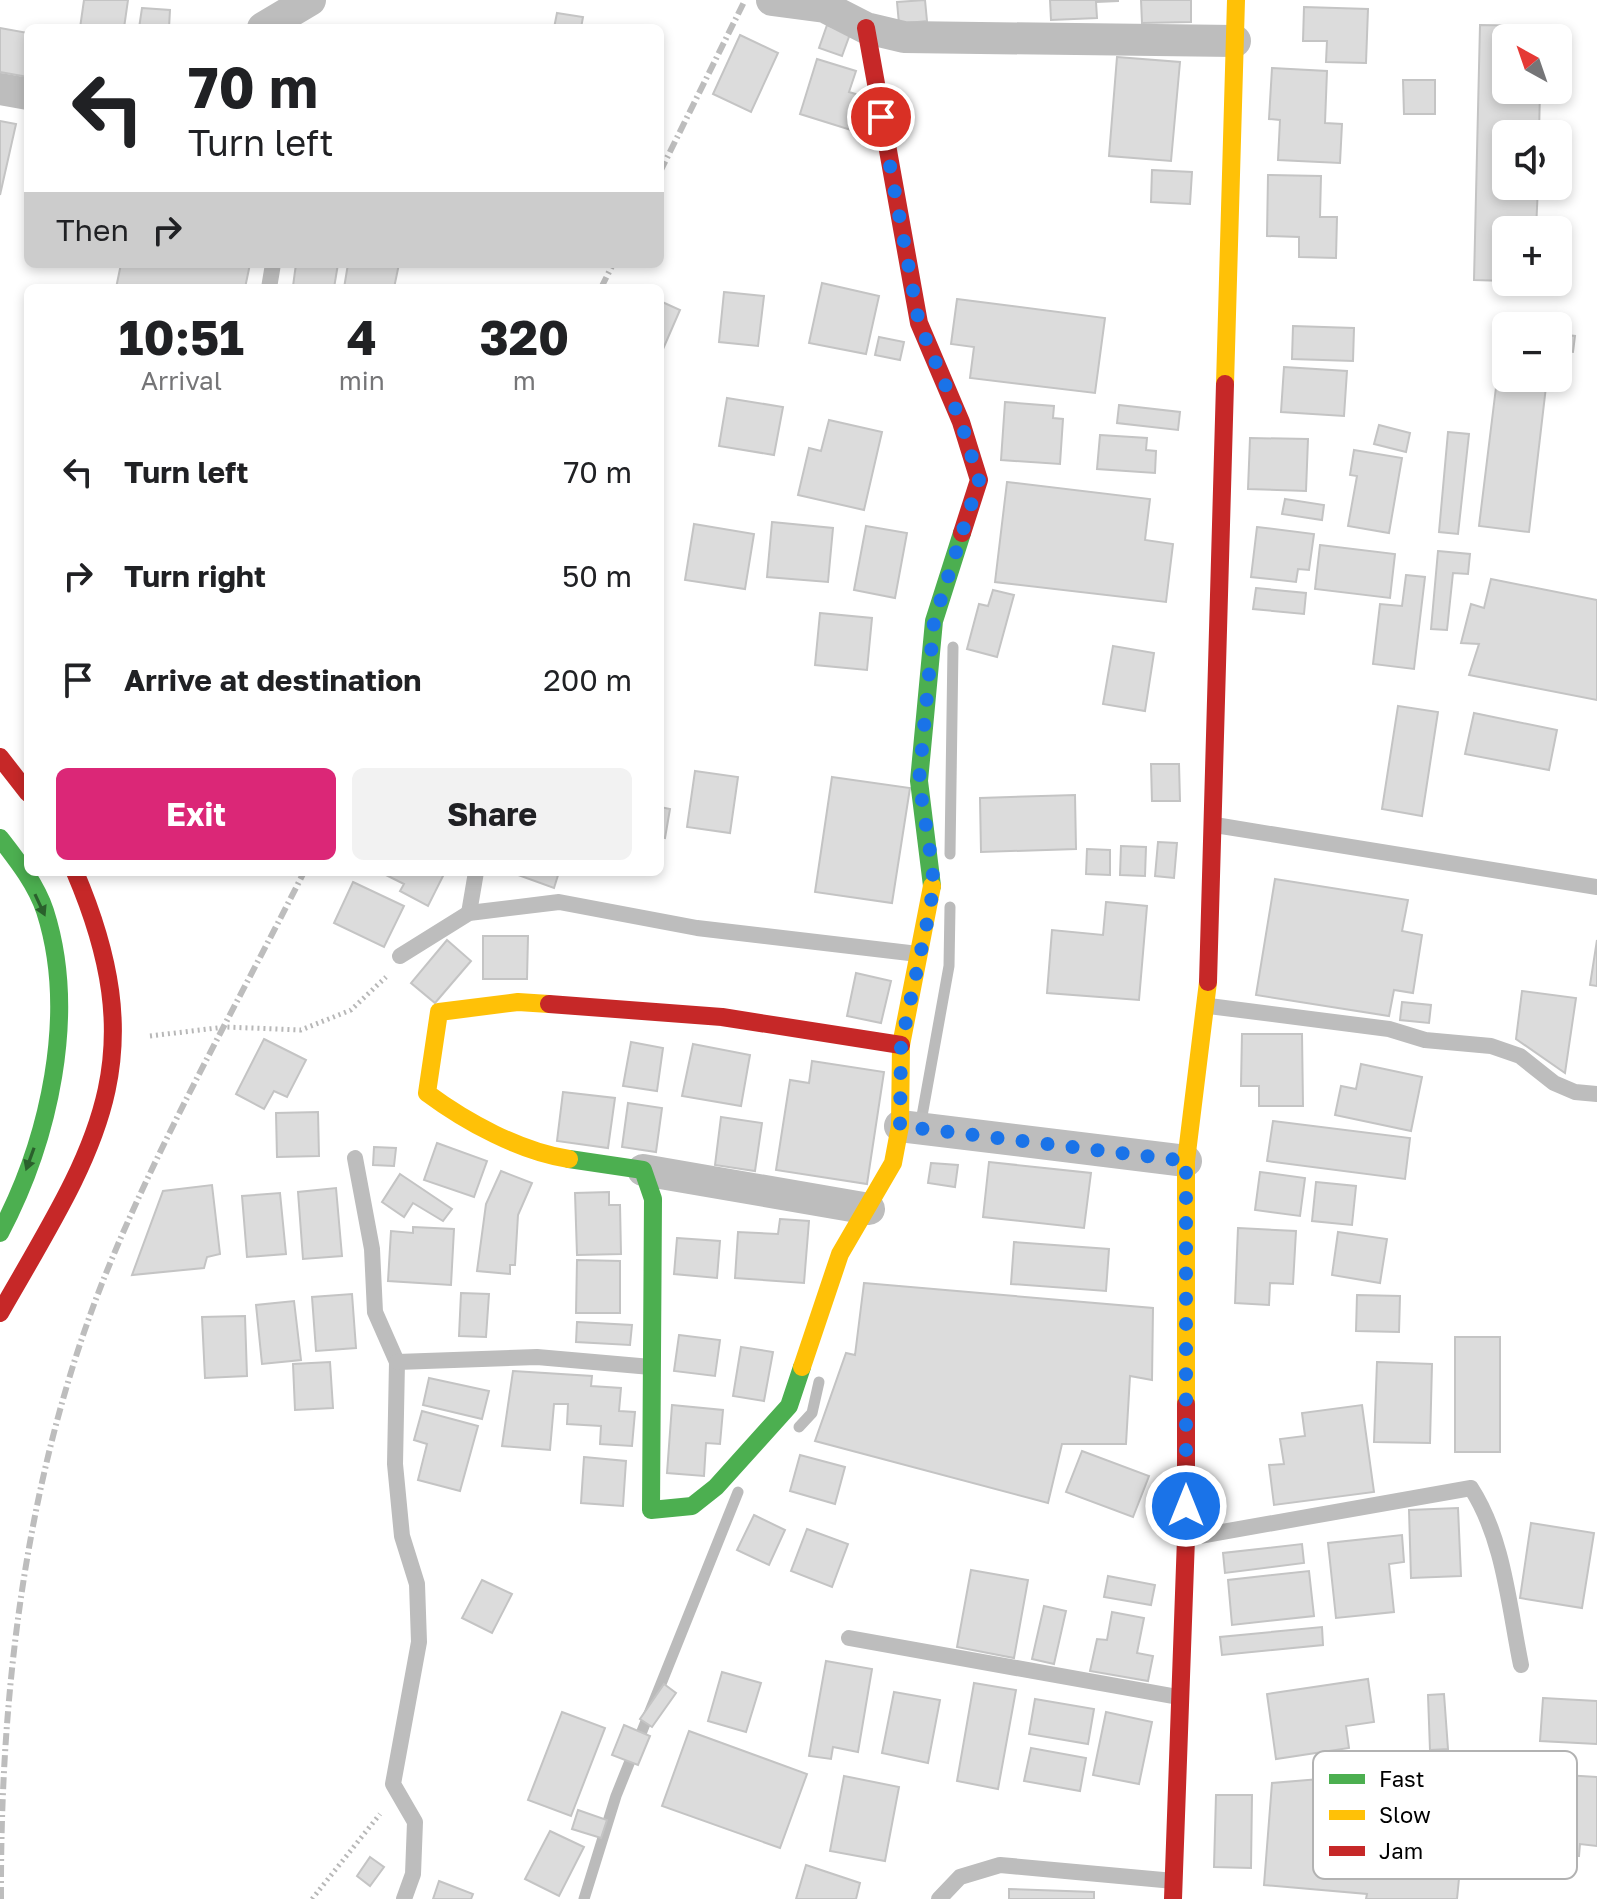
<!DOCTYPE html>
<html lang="en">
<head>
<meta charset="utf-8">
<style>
	:root { --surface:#fff; --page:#f2f2f2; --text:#202124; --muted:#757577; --accent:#db2777 }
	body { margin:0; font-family:"Golos Text",sans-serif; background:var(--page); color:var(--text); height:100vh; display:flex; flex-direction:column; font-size:30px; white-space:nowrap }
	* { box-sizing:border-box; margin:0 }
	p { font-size:26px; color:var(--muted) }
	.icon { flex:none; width:44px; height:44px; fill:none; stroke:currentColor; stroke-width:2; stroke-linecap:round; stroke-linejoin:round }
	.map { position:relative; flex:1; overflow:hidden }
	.sheet { position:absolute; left:24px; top:284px; width:640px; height:592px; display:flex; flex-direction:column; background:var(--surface); border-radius:12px; box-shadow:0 4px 12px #0003 }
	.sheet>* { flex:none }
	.banner { position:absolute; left:24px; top:24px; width:640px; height:244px; border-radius:12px; box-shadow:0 4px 12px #0003; background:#fff; color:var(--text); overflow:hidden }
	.needle { width:52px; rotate:320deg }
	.controls { position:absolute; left:1492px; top:24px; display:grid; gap:16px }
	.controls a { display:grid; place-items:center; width:80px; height:80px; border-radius:12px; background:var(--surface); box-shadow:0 4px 12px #0003; font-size:40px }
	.pin { position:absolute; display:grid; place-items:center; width:68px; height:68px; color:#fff; margin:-34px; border:4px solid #fff; border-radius:50%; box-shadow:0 2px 8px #0007 }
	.me { position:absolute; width:88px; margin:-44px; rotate:0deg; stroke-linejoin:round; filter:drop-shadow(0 0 6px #0008) }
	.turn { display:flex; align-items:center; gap:28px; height:168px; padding:0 32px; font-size:36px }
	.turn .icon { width:104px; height:104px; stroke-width:2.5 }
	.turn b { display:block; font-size:56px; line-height:68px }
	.then { display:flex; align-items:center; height:76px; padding:0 32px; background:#0003; gap:16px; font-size:30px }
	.eta { display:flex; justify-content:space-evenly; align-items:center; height:136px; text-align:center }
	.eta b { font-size:48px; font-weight:700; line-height:56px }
	.button { display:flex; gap:16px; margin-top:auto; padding:16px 32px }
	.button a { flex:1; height:92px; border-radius:12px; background:var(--accent); color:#fff; font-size:32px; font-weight:700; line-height:92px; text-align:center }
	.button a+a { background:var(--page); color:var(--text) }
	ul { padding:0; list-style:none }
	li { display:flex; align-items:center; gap:24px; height:104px; padding:0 32px }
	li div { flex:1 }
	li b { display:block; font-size:30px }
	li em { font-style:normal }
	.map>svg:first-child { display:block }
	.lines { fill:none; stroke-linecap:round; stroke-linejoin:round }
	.stream { stroke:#bbb; stroke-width:11 }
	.building { fill:#dcdcdc; stroke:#c4c4c4; stroke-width:2 }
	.path { stroke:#b8b8b8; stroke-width:5; stroke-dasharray:2 4; stroke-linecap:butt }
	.lane { stroke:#bdbdbd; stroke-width:16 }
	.street { stroke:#bdbdbd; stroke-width:32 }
	.fast { stroke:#4caf50; stroke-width:18 }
	.slow { stroke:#ffc107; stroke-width:18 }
	.jam { stroke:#c62828; stroke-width:18 }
	.rail { stroke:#bdbdbd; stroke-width:6; stroke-dasharray:12 4 2 4; stroke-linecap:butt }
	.oneway { fill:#2a602c }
	.route { stroke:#1a73e8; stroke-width:14; stroke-dasharray:0 25.2 }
	.key { fill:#fff; stroke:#b2b2b2; stroke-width:2 }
	.key-label { font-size:22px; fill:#000 }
</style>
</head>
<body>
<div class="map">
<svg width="1597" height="1899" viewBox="0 0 1597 1899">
	<rect width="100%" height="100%" fill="#fff"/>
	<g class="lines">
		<g class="stream">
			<polyline points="950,854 953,647"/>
			<polyline points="920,1127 949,966 950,907"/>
			<polyline points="799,1427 812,1413 819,1382"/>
			<polyline points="584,1899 616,1796 738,1492"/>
		</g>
	</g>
	<g class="building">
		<polygon points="84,0 128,0 124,28 80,28"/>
		<polygon points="925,0 927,21 899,24 897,2"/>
		<polygon points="1050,0 1118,0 1118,1 1096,2 1097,18 1051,20"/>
		<polygon points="1141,0 1191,0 1191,22 1142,23"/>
		<polygon points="1304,7 1368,9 1366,63 1326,62 1327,41 1303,41"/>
		<polygon points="142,8 170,10 169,28 139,28"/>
		<polygon points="557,13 583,17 581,28 584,28 554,28"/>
		<polygon points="827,25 850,34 842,56 819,48"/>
		<polygon points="1480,25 1541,26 1541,38 1506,38 1506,90 1540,90 1539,134 1506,134 1506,186 1538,186 1536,230 1506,230 1506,281 1474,280"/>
		<polygon points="0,28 28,33 28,77 0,72"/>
		<polygon points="740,35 778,53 751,112 713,94"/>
		<polygon points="1117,57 1180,62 1171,161 1109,156"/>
		<polygon points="817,59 856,71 849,92 862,96 851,130 800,114"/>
		<polygon points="1272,68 1327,71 1325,123 1342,124 1340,163 1278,160 1280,120 1269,119"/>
		<polygon points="1403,80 1435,80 1435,114 1404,114"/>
		<polygon points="0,121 16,124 0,195"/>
		<polygon points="1152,170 1192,172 1190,204 1151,202"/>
		<polygon points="1268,175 1321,176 1320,217 1337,217 1336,258 1299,257 1299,237 1267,236"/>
		<polygon points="121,264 250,264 245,288 116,288"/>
		<polygon points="296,264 338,264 334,288 293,286"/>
		<polygon points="348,264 399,264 394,288 344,288"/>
		<polygon points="822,283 879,296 866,354 809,343"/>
		<polygon points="724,292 764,296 758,346 719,342"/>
		<polygon points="957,299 1105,318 1095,393 970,378 974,347 951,344"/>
		<polygon points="660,301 680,310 660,356"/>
		<polygon points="1293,326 1354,328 1353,361 1292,359"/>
		<polygon points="1497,326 1506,327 1506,344 1495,342"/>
		<polygon points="1558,334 1575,336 1573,352 1558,350"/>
		<polygon points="879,337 904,342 900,360 875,355"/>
		<polygon points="1284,367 1347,371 1344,416 1281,412"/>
		<polygon points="1498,371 1506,372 1506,378 1547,378 1529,532 1479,526"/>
		<polygon points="727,398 783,407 774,455 719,446"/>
		<polygon points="1005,402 1054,406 1053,418 1063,419 1060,464 1001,460"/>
		<polygon points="1119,405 1180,412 1178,430 1117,423"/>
		<polygon points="829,420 882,432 864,510 798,495 809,448 821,451"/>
		<polygon points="1379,425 1410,433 1406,452 1374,444"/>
		<polygon points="1448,432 1469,434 1458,534 1439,532"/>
		<polygon points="1100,435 1147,438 1146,450 1156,451 1155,473 1097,469"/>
		<polygon points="1250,438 1308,439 1306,491 1248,489"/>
		<polygon points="1354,450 1402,458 1389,533 1348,526 1357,476 1350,475"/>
		<polygon points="1007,482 1150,499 1145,540 1173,544 1166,602 995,582"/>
		<polygon points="1285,499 1324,505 1322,520 1282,514"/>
		<polygon points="772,522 833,528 828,582 767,577"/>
		<polygon points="694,524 754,534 745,589 685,580"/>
		<polygon points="866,526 907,533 895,598 854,590"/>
		<polygon points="1257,527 1314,534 1309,570 1298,569 1296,582 1251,577"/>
		<polygon points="1320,545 1395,554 1390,598 1315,589"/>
		<polygon points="1438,551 1470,554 1468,574 1453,573 1447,630 1431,629"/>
		<polygon points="1406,575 1425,577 1414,669 1373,664 1380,604 1402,606"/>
		<polygon points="1491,579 1597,600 1597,700 1469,675 1479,644 1461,643 1471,604 1484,608"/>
		<polygon points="1256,588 1306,593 1304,614 1253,609"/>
		<polygon points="993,590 1014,595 997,657 967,649 979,604 988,606"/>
		<polygon points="820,613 872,618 867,670 815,665"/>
		<polygon points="1113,646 1154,653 1145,711 1103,704"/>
		<polygon points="1398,706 1438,712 1422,816 1382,809"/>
		<polygon points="1474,713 1557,730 1549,770 1465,754"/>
		<polygon points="1151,764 1179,764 1180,801 1152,801"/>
		<polygon points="695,771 738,777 730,833 687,827"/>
		<polygon points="832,777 910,788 892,903 815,892"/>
		<polygon points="1075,795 1076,849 981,852 980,798"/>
		<polygon points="660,807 670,809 665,838 660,837"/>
		<polygon points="1158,842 1177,843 1174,878 1155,876"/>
		<polygon points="1121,846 1146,847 1145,876 1120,875"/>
		<polygon points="1087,849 1110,850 1110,875 1086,874"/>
		<polygon points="380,872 445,872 428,906 400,891 404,884"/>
		<polygon points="510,872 559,872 554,888"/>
		<polygon points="1275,879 1408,900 1402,931 1422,935 1413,993 1394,990 1389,1016 1256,995"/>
		<polygon points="353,882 404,906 384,947 334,923"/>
		<polygon points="1106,902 1147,906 1139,1000 1047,993 1052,930 1103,935"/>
		<polygon points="483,936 528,936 527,979 483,979"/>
		<polygon points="447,940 471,961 435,1003 411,983"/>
		<polygon points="1597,940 1597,986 1590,985"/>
		<polygon points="856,973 891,981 881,1023 847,1016"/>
		<polygon points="1522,991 1576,998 1565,1073 1516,1039"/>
		<polygon points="1402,1002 1431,1005 1429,1023 1400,1020"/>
		<polygon points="1242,1034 1302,1034 1303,1106 1259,1106 1259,1086 1241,1086"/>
		<polygon points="264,1039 306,1060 287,1097 274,1091 264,1109 236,1094"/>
		<polygon points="631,1042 663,1048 657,1091 623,1086"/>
		<polygon points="693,1044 750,1055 741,1106 682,1096"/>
		<polygon points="812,1061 884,1072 867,1184 776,1170 790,1080 809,1083"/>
		<polygon points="1361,1064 1422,1077 1411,1131 1335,1115 1341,1086 1356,1089"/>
		<polygon points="563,1092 615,1098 608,1148 557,1141"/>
		<polygon points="628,1103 662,1108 656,1152 622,1147"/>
		<polygon points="318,1112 319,1156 277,1157 276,1113"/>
		<polygon points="721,1117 762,1123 755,1171 715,1165"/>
		<polygon points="1273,1121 1410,1138 1405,1179 1267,1161"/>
		<polygon points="437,1143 487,1161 474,1197 424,1180"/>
		<polygon points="374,1147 396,1148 394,1166 373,1165"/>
		<polygon points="989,1162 1091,1173 1084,1228 983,1217"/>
		<polygon points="931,1163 958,1165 955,1187 928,1183"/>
		<polygon points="501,1171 532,1183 518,1215 515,1265 510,1265 510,1274 477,1271 486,1204"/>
		<polygon points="1260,1172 1305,1178 1300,1216 1255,1210"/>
		<polygon points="400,1174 452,1209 443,1221 413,1203 404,1217 382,1202"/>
		<polygon points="1316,1182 1356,1186 1352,1225 1312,1221"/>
		<polygon points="212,1185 220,1254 207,1257 204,1268 132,1275 163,1191"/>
		<polygon points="336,1188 342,1256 303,1259 298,1192"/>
		<polygon points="609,1192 609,1205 620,1205 621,1254 577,1255 575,1193"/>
		<polygon points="280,1193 286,1254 247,1257 242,1196"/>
		<polygon points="780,1219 809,1221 804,1283 735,1278 738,1232 778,1234"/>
		<polygon points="413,1227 454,1229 451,1285 388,1281 391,1231 413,1233"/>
		<polygon points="1238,1228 1296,1231 1293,1284 1270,1283 1269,1305 1235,1303"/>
		<polygon points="1338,1232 1387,1239 1380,1283 1332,1275"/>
		<polygon points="677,1238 720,1241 717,1278 674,1274"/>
		<polygon points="1014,1242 1109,1249 1106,1291 1011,1284"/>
		<polygon points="577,1260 620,1261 620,1313 576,1313"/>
		<polygon points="864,1283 1153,1308 1152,1380 1130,1376 1126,1444 1062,1444 1048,1503 815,1441 846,1353 855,1355"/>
		<polygon points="461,1293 489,1294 486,1337 459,1336"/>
		<polygon points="352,1294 356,1348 316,1351 312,1297"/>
		<polygon points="1357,1295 1400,1296 1399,1332 1356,1331"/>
		<polygon points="294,1301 301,1360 262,1364 256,1305"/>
		<polygon points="245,1316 247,1376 205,1378 202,1317"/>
		<polygon points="577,1322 632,1325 630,1345 576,1342"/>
		<polygon points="679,1335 720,1340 715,1376 674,1371"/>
		<rect x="1455" y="1337" width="45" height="115"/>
		<polygon points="741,1347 773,1352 764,1401 733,1396"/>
		<polygon points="330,1362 333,1408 295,1410 293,1364"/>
		<polygon points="1377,1362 1432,1364 1430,1443 1374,1442"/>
		<polygon points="513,1371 592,1376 591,1386 621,1388 619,1411 635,1412 632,1446 600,1444 601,1426 567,1424 568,1404 554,1404 550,1450 502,1446"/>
		<polygon points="429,1378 489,1391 482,1419 423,1405"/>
		<polygon points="672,1405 723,1410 720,1444 706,1443 704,1476 667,1473"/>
		<polygon points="1362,1405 1374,1492 1274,1505 1269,1465 1284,1464 1280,1439 1305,1436 1302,1413"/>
		<polygon points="422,1411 478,1426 460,1491 418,1480 427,1444 414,1440"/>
		<polygon points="1082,1451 1149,1476 1133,1517 1066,1492"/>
		<polygon points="800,1455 845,1467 835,1504 790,1491"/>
		<polygon points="584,1457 626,1461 623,1506 581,1503"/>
		<polygon points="1458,1508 1461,1576 1411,1578 1409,1510"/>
		<polygon points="754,1515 785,1530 769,1565 737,1550"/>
		<polygon points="1531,1523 1594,1533 1582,1608 1520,1598"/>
		<polygon points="807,1529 848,1544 832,1587 791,1571"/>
		<polygon points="1402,1535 1404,1562 1389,1564 1394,1612 1336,1618 1328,1543"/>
		<polygon points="1302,1544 1304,1563 1225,1573 1223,1553"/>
		<polygon points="971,1570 1028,1580 1014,1658 957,1647"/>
		<polygon points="1309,1571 1314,1616 1232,1625 1228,1580"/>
		<polygon points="1108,1576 1155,1585 1151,1605 1104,1597"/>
		<polygon points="482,1580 512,1594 492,1633 462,1618"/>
		<polygon points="1044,1606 1066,1611 1054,1664 1032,1659"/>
		<polygon points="1112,1612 1144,1618 1137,1653 1153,1656 1148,1681 1090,1671 1097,1639 1107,1640"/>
		<polygon points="1322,1627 1323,1645 1222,1655 1220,1637"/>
		<polygon points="826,1661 872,1669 858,1752 833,1747 831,1759 809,1756"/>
		<polygon points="722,1672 761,1683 746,1732 708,1721"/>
		<polygon points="1368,1679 1374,1722 1346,1726 1349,1748 1276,1759 1267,1694"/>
		<polygon points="974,1683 1016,1690 998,1789 957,1781"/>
		<polygon points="664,1684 676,1693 652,1727 640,1719"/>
		<polygon points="894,1692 940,1700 928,1763 882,1753"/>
		<polygon points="1444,1694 1448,1749 1430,1750 1428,1695"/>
		<polygon points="1543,1698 1597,1701 1597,1744 1540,1741"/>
		<polygon points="1035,1699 1094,1709 1088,1744 1029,1734"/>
		<polygon points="562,1712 605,1728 571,1816 528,1800"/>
		<polygon points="1106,1712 1152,1722 1139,1784 1093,1775"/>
		<polygon points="624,1725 650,1736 638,1765 612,1755"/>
		<polygon points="689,1731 807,1774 780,1848 662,1806"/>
		<polygon points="1031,1748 1086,1758 1080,1791 1024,1781"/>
		<polygon points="1452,1768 1597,1777 1597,1846 1580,1844 1579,1856 1532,1856 1533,1844 1463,1838 1457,1899 1366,1899 1367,1894 1264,1885 1272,1783"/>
		<polygon points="844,1776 899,1787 885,1861 830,1851"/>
		<polygon points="1216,1795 1252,1795 1251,1868 1214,1867"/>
		<polygon points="578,1810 607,1820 601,1838 572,1829"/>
		<polygon points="550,1831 584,1847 559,1896 525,1879"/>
		<polygon points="370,1857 384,1867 370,1886 357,1876"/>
		<polygon points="806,1865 860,1883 856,1899 796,1899"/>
		<polygon points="439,1881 473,1894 471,1899 433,1899"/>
		<polygon points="1009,1889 1094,1892 1094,1899 1009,1899"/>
	</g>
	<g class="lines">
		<g class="path">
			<polyline points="150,1036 225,1027 301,1030 351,1010 386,977"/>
			<polyline points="312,1899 380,1814"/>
		</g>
		<g class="lane">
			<polyline points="269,288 273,264"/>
			<polyline points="1215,825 1597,887"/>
			<polyline points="469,913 476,872"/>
			<polyline points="400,956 469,913 559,902 697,928 918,954"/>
			<polyline points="1209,1006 1389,1029 1425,1040 1491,1046 1520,1056 1554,1083 1575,1092 1597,1094"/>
			<polyline points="355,1158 372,1249 375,1312 397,1362 395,1464 402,1536 417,1584 419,1642 393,1784 415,1822 413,1874 404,1899"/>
			<polyline points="397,1362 537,1357 651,1367"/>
			<path d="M1188,1538L1471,1488C1504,1539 1509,1607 1521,1665"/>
			<polyline points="849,1638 1178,1697"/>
			<polyline points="939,1899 960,1877 1000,1865 1174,1881"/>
		</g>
		<g class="street">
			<polyline points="772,0 825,7 866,28 904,37 1235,41"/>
			<polyline points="263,28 310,0"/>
			<polyline points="0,89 28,94"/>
			<polyline points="900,1126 1186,1161"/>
			<polyline points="643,1170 869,1209"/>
		</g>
		<g class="fast">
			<path d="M0,838C17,860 36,884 45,911C78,1014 49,1140 0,1233"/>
			<polyline points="932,886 919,781 934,621 962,533"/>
			<polyline points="569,1159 643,1170 653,1199 651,1510 692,1506 716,1487 789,1406 802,1367"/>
		</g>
		<g class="slow">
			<polyline points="1225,384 1236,0"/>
			<path d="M549,1004L518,1002L439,1012L427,1093C466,1122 521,1152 569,1159"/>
			<polyline points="802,1367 840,1254 893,1163 900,1126 901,1045 932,886"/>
			<polyline points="1186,1404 1186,1161 1208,982"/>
		</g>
		<g class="jam">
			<polyline points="866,28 919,323 961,422 979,480 962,533"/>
			<polyline points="0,757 28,793"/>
			<polyline points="1208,982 1225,384"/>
			<polyline points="549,1004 722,1017 901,1045"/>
			<path d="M0,1313C94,1149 157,1064 75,872"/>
			<polyline points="1173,1899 1186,1538 1186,1404"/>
		</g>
		<g class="rail">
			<polyline points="660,172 745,0"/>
			<polyline points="601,288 613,264"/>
			<path d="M1,1899C0,1684 28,1461 111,1261C166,1128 239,1001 304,872"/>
		</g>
	</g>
	<defs><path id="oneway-solid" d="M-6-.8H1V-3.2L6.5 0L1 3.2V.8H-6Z" transform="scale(2)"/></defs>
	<g class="oneway">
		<use href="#oneway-solid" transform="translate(40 905) rotate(65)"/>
		<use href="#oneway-solid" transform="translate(30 1159) rotate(110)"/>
	</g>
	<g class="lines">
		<polyline class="route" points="881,117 919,323 961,422 979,480 934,621 919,781 933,871 931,904 901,1045 900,1126 1186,1161 1186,1506"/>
	</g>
	<rect x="1313" y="1751" width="264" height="128" rx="12" class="key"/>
	<rect x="1329" y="1774" width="36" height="10" fill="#4caf50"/>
	<rect x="1329" y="1810" width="36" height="10" fill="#ffc107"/>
	<rect x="1329" y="1846" width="36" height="10" fill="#c62828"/>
	<g class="key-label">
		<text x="1379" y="1787">Fast</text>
		<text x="1379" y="1823">Slow</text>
		<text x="1379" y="1859">Jam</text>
	</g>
</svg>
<div class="controls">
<a><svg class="needle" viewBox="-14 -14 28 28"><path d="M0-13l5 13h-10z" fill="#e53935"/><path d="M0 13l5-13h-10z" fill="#757577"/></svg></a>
<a><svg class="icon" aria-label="sound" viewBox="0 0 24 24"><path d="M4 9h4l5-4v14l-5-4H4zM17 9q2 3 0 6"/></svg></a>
<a>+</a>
<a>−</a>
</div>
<div class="pin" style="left:881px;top:117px;background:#d93025"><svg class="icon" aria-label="arrive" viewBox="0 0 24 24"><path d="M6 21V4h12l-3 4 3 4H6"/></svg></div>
<svg class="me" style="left:1186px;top:1506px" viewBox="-20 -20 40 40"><circle r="17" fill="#1a73e8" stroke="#fff" stroke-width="3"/><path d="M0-11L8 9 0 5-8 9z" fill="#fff"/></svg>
<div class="banner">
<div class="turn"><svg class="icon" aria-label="left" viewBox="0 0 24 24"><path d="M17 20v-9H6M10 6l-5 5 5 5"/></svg><div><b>70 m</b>Turn left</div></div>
<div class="then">Then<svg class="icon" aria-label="right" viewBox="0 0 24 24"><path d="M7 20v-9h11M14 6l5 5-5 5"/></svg></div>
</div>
<section class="sheet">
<div class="eta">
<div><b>10:51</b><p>Arrival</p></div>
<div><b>4</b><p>min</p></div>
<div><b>320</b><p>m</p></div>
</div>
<ul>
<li><svg class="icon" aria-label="left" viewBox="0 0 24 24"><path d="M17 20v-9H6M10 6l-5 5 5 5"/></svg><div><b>Turn left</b></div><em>70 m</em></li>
<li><svg class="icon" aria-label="right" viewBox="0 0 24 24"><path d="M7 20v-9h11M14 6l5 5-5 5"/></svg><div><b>Turn right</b></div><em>50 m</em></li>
<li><svg class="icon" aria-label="arrive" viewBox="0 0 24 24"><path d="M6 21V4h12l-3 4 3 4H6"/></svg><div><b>Arrive at destination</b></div><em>200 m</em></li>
</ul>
<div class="button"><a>Exit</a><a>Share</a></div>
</section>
</div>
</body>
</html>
